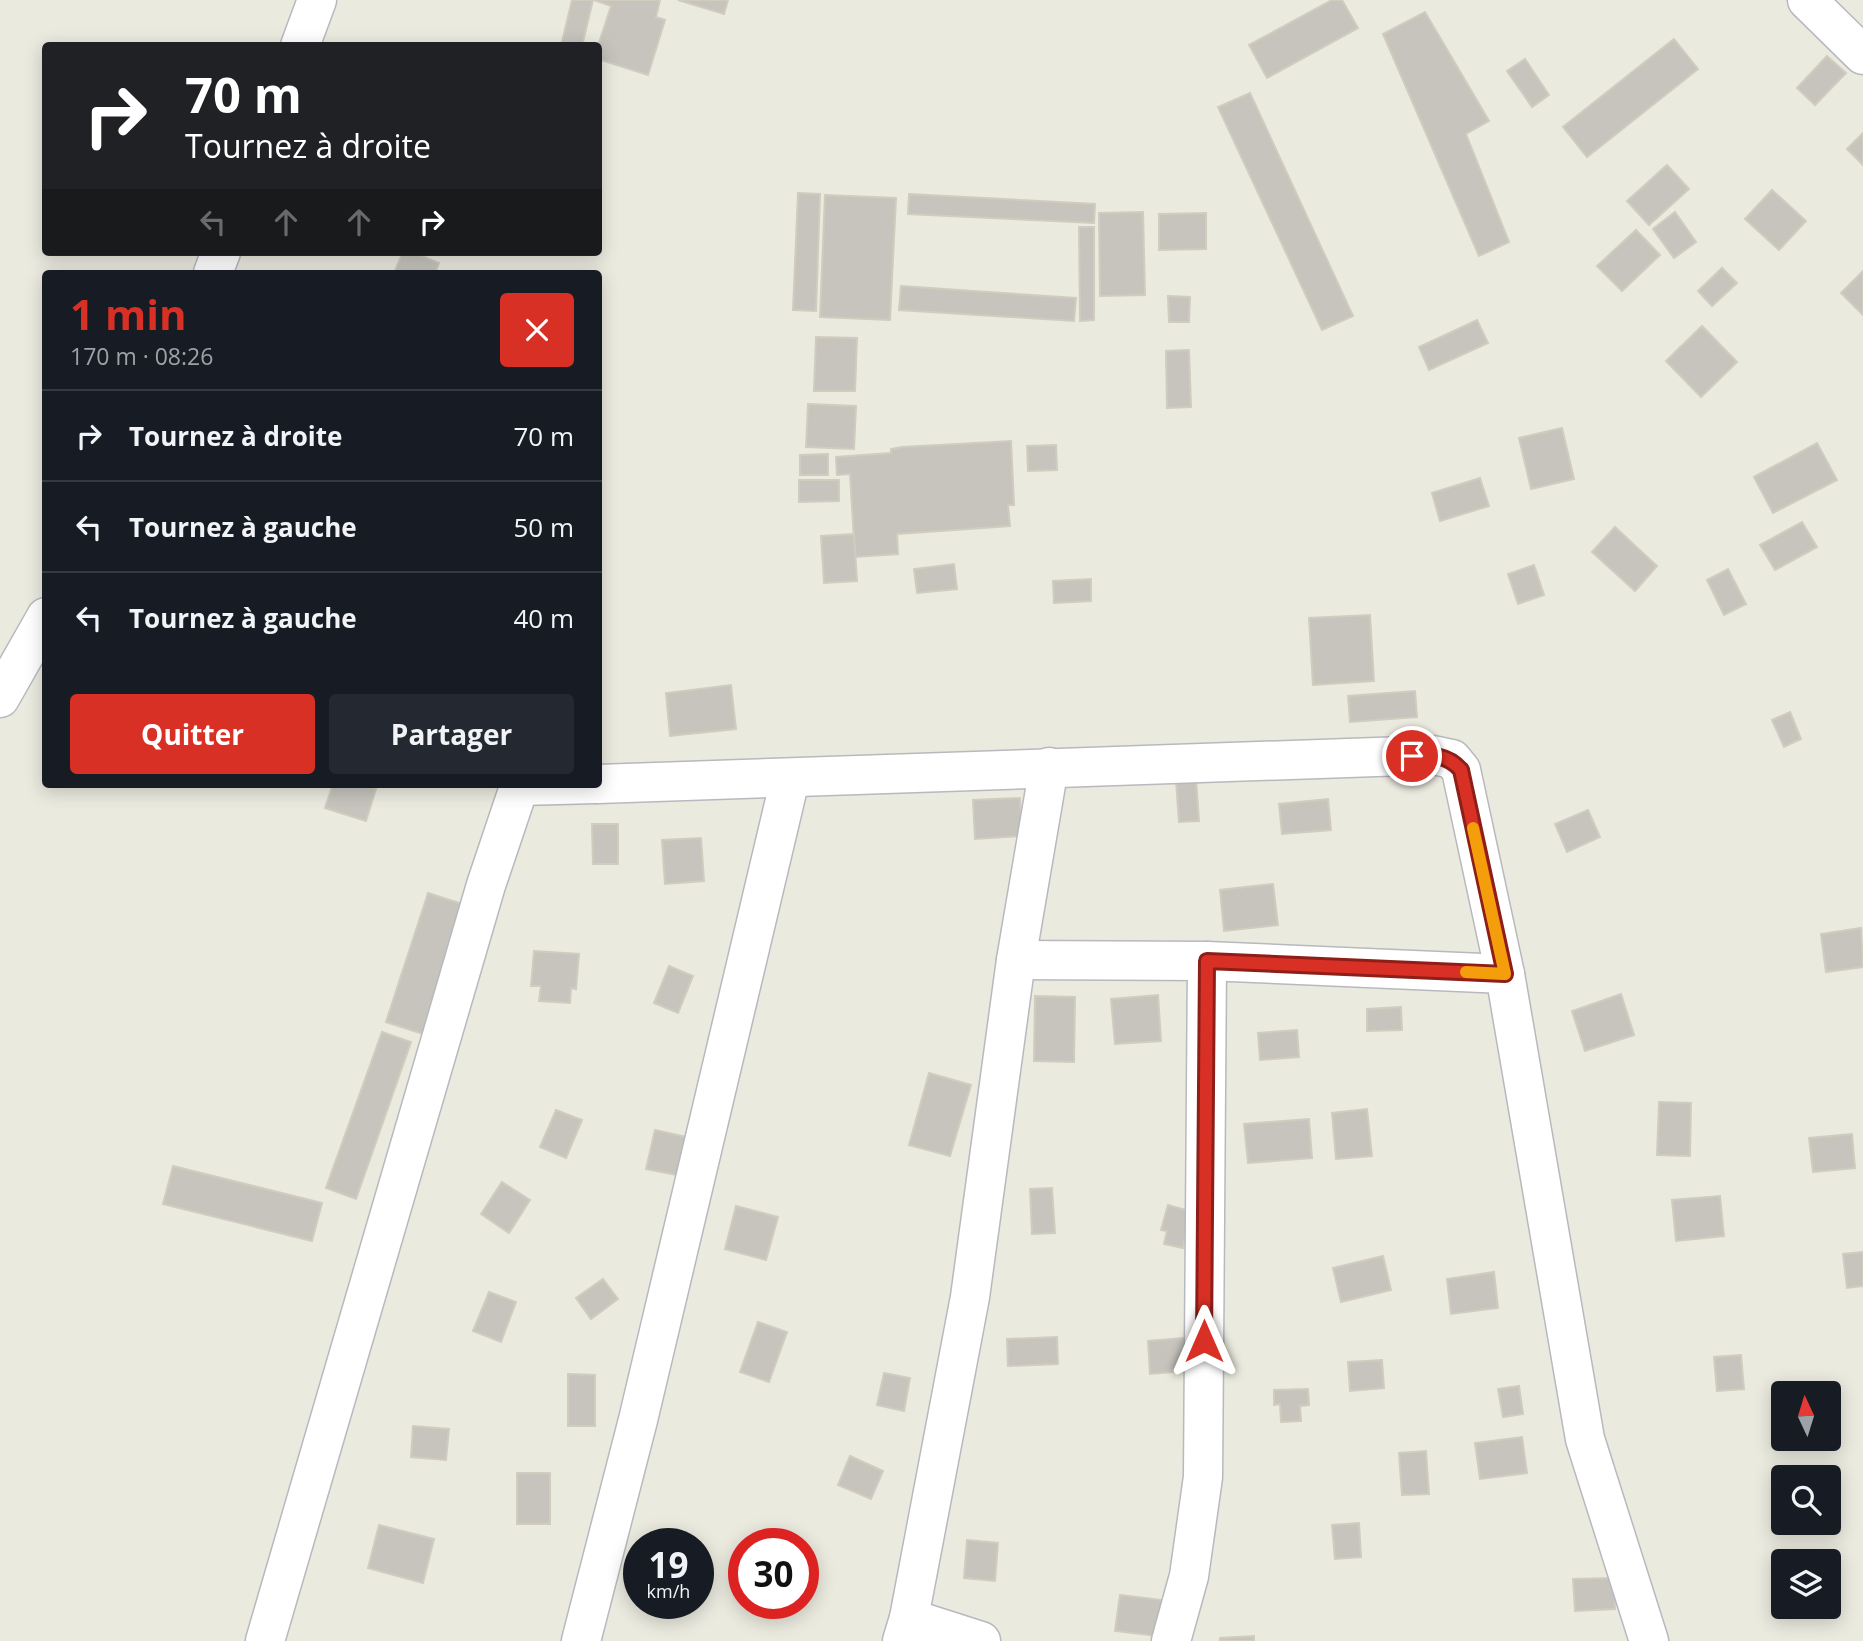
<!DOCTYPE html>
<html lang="fr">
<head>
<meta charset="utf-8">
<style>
	:root { --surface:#171b24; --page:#242831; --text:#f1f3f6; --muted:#9ea1a6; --line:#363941; --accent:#d93025 }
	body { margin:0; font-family:"Open Sans",sans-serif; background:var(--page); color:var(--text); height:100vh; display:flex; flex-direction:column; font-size:26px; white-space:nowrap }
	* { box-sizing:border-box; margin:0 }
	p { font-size:23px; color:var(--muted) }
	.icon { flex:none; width:38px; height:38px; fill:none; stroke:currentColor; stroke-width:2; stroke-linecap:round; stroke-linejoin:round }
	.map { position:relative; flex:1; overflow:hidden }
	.drawer { position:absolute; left:42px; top:270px; width:560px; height:518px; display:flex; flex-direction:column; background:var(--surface); border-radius:7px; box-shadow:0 4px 18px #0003 }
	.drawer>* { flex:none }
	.top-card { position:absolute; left:42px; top:42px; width:560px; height:214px; border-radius:7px; box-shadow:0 4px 18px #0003; background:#202124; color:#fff; overflow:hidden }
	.needle { width:46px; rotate:356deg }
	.buttons { position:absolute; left:1771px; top:1381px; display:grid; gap:14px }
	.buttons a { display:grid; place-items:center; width:70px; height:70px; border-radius:7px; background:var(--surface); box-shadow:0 4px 18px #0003; font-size:35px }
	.speed { position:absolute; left:623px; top:1528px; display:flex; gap:14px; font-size:35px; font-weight:700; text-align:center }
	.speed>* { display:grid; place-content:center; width:91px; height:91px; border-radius:50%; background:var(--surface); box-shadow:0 4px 18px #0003; line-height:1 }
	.speed small { font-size:18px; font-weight:400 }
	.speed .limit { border:10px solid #d22; background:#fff; color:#111 }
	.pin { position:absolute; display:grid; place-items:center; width:60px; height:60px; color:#fff; margin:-30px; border:4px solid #fff; border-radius:50%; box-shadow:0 2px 7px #0007 }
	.me { position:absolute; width:77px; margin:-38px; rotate:0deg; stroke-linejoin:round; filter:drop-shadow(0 0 5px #0008) }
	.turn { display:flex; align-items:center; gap:24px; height:147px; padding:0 28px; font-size:32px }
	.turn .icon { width:91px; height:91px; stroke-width:2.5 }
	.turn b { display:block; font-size:49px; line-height:60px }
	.lanes { display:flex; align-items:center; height:66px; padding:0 28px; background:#0003; justify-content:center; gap:35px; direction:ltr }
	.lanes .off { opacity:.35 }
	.round { display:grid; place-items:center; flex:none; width:74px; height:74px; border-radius:7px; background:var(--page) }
	.headline { display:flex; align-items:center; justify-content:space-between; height:119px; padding:0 28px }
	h1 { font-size:42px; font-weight:700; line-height:52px; color:var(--accent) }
	.button { display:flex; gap:14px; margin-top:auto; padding:14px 28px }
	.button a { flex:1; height:80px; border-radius:7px; background:var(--accent); color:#fff; font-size:28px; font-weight:700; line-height:80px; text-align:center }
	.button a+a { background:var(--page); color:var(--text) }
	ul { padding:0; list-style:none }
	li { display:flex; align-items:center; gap:21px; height:91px; padding:0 28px; border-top:2px solid var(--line) }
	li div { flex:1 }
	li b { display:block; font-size:26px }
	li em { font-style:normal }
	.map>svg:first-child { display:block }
	.building { fill:#c6c4bd; stroke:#d0ccbe; stroke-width:2 }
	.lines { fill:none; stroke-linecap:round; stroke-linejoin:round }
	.minor-casing { stroke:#b7b9be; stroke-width:41 }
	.minor { stroke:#fff; stroke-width:38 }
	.route-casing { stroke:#8d1f18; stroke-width:18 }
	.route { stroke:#d93025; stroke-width:12 }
	.slow { stroke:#f59e0b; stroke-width:12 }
</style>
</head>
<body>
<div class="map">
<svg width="1863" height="1641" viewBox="0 0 1863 1641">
	<rect width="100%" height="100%" fill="#ebeadf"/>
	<g class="building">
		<polygon points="572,0 593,0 582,46 561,46"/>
		<polygon points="594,0 660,0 656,17 665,20 648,75 598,59 598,46 611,6"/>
		<polygon points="678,0 728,0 724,14"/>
		<polygon points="1332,0 1342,0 1358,28 1267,78 1249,45"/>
		<polygon points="1425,12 1489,121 1466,134 1509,242 1479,256 1383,34"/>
		<polygon points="1674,39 1698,69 1587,157 1563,127"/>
		<polygon points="1827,56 1846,73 1815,105 1797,88"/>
		<polygon points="1525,59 1549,95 1532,107 1507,71"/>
		<polygon points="1250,93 1353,316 1322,330 1218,107"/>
		<polygon points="1863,133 1863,165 1847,149"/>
		<polygon points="1667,165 1689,189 1649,225 1627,201"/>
		<polygon points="1772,190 1806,221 1779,250 1745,219"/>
		<polygon points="798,193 820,194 816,311 793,310"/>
		<polygon points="909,194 1095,204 1094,223 908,214"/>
		<polygon points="825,195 896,198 890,320 820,317"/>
		<polygon points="1143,212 1145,295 1100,296 1099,213"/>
		<polygon points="1675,212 1696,242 1674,258 1653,229"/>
		<polygon points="1206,213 1206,249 1159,250 1159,214"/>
		<polygon points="1079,227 1094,227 1094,320 1080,321"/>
		<polygon points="1636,230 1660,255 1622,291 1597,266"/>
		<polygon points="403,252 412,252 439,263 435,273 394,273"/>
		<polygon points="1722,268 1737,283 1712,306 1698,291"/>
		<polygon points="1863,271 1863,315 1841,293"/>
		<polygon points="901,286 1076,298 1074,321 899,310"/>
		<polygon points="1168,296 1190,297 1189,322 1169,322"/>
		<polygon points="1477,320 1488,343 1429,370 1419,347"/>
		<polygon points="1702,326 1737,362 1701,397 1666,361"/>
		<polygon points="816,337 857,338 855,391 814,391"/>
		<polygon points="1189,350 1191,407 1167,408 1166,351"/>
		<polygon points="808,404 856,406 854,449 806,447"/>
		<polygon points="1562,428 1574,479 1531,489 1519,438"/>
		<polygon points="1011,441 1014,505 1008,505 1010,526 897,534 898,554 855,557 850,474 837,475 836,457 891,453 891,449 902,447"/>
		<polygon points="1817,443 1837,480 1773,513 1754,477"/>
		<polygon points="1056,445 1057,470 1028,471 1027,446"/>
		<polygon points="828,454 828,475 800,475 800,455"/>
		<polygon points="1480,478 1489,506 1440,521 1432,493"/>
		<polygon points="799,480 839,480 839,501 799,502"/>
		<polygon points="1802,522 1817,547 1775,570 1760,545"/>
		<polygon points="1615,527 1657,566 1635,591 1592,552"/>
		<polygon points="854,534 857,581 824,583 821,536"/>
		<polygon points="954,564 957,589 917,593 914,569"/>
		<polygon points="1534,565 1544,595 1518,604 1508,574"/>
		<polygon points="1728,569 1746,604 1724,615 1707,580"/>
		<polygon points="1091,579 1091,601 1054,603 1053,581"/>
		<polygon points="1370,615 1374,681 1313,685 1309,618"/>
		<polygon points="731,685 736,729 670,736 666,693"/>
		<polygon points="1415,691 1417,717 1350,722 1348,696"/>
		<polygon points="1790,712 1801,739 1784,747 1772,720"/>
		<polygon points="1196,779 1199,821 1179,822 1176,781"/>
		<polygon points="333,784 359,784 376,789 366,821 325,808"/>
		<polygon points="1020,798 1022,836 975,839 973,800"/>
		<polygon points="1328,799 1331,830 1282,834 1279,804"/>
		<polygon points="1588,810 1600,837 1567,852 1555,824"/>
		<polygon points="592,824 618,824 618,864 593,864"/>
		<polygon points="701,838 704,881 665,884 662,840"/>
		<polygon points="1273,884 1278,925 1224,931 1220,890"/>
		<polygon points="428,893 465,905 423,1034 386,1022"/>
		<polygon points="1861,928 1863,967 1826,972 1821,934"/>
		<polygon points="534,951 579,954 576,989 571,988 570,1003 539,1001 541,986 531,986"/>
		<polygon points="669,966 693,976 678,1013 654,1003"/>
		<polygon points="1621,994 1634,1035 1585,1051 1572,1011"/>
		<polygon points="1158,995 1161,1041 1115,1044 1111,999"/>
		<polygon points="1035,996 1075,997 1074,1062 1034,1061"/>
		<polygon points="1401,1007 1402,1030 1367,1031 1367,1009"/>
		<polygon points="1297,1030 1299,1057 1260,1060 1258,1033"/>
		<polygon points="382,1032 411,1042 356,1199 326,1188"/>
		<polygon points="929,1073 971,1085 950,1156 909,1145"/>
		<polygon points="1659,1102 1691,1103 1690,1156 1657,1155"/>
		<polygon points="1367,1109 1372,1156 1336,1159 1332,1113"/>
		<polygon points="556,1110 582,1120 566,1158 540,1147"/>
		<polygon points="1309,1119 1312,1158 1248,1163 1244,1124"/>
		<polygon points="655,1130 691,1138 682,1176 646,1169"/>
		<polygon points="1852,1134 1855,1168 1813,1172 1809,1138"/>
		<polygon points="173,1166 322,1203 312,1241 163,1204"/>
		<polygon points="502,1182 530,1200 509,1233 481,1214"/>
		<polygon points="1052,1188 1055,1233 1032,1234 1030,1189"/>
		<polygon points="1720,1196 1724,1236 1676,1241 1672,1200"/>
		<polygon points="1168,1205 1200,1214 1194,1238 1185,1236 1183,1248 1164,1244 1167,1231 1161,1230"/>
		<polygon points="736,1206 778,1217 766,1260 725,1249"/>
		<polygon points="1863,1252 1863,1286 1847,1288 1843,1254"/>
		<polygon points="1383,1256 1391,1290 1341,1302 1333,1268"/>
		<polygon points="1494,1272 1498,1308 1451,1314 1447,1279"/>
		<polygon points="603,1279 618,1299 591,1319 576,1298"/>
		<polygon points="489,1292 516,1302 501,1342 473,1331"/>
		<polygon points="758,1322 787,1332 769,1382 740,1372"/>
		<polygon points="1057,1337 1058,1364 1008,1366 1007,1339"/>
		<polygon points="1195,1337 1197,1370 1150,1374 1148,1341"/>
		<polygon points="1741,1355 1744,1389 1717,1391 1714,1357"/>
		<polygon points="1382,1360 1384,1388 1350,1391 1348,1362"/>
		<polygon points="884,1373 910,1378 904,1411 877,1405"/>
		<polygon points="568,1374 595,1375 595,1426 568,1426"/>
		<polygon points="1519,1386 1523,1414 1503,1417 1498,1389"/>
		<polygon points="1308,1389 1309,1405 1300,1406 1301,1421 1281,1422 1280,1404 1274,1405 1274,1390"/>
		<polygon points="413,1426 449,1429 446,1460 411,1457"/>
		<polygon points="1522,1437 1527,1473 1480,1479 1475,1443"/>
		<polygon points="1426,1451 1429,1494 1402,1495 1399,1453"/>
		<polygon points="850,1456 883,1471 871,1499 838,1485"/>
		<rect x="517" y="1473" width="33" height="51"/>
		<polygon points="1359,1523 1361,1557 1335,1559 1332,1525"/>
		<polygon points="379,1525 434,1539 423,1583 368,1568"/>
		<polygon points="967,1540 998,1543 995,1581 964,1578"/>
		<polygon points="1614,1578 1615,1609 1575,1611 1573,1579"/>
		<polygon points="1120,1595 1162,1600 1157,1636 1115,1631"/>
		<polygon points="1254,1636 1254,1641 1220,1641 1220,1638"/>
	</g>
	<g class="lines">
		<g class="minor-casing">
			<g id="minor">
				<polyline points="1807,0 1863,55"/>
				<polyline points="300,46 317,0"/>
				<polyline points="213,273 221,252"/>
				<polyline points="0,698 46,617"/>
				<polyline points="598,784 1433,755 1452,759 1461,770 1505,974 1585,1439 1649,1641"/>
				<polyline points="520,786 595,784"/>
				<polyline points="1016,960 1207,961 1505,974"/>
				<polyline points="909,1618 981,1641"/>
				<polyline points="265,1641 486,885 520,784"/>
				<polyline points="581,1641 638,1420 790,779"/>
				<polyline points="902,1641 909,1618 970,1297 1016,960 1049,767"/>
				<polyline points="1171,1641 1189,1576 1203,1477 1207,961"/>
			</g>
		</g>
		<use href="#minor" class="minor"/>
	</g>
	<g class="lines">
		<g class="route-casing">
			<path id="route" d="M1204,1341L1207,961L1505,974L1461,770C1447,754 1432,755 1412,756"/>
		</g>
		<use href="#route" class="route"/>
		<polyline class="slow" points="1466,972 1505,974 1473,828"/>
	</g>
</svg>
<div class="buttons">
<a><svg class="needle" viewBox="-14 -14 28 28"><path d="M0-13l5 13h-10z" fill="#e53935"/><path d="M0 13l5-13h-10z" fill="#9ea1a6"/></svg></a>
<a><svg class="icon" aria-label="search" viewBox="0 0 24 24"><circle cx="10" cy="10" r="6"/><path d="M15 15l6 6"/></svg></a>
<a><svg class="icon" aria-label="layers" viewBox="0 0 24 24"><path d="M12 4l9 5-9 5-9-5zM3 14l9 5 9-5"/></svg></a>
</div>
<div class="speed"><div>19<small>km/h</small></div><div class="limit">30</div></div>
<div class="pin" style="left:1412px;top:756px;background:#d93025"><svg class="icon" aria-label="arrive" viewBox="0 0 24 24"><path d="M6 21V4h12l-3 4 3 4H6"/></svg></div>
<svg class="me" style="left:1204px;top:1341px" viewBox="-20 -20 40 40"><path d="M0-17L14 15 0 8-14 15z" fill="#d93025" stroke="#fff" stroke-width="4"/></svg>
<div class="top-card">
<div class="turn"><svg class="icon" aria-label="right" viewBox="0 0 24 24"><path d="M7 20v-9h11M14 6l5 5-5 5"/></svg><div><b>70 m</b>Tournez à droite</div></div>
<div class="lanes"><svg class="icon off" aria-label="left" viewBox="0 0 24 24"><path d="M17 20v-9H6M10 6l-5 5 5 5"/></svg><svg class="icon off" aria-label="ahead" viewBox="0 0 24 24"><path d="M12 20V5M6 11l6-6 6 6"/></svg><svg class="icon off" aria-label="ahead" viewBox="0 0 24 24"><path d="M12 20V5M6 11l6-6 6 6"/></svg><svg class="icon" aria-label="right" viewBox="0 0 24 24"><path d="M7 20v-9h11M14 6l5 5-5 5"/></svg></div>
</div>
<section class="drawer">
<div class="headline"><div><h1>1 min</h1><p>170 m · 08:26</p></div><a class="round" style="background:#d93025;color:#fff"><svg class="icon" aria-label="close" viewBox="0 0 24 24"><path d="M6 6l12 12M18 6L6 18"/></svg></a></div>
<ul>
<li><svg class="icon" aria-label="right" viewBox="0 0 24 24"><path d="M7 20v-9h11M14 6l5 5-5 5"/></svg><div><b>Tournez à droite</b></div><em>70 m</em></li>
<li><svg class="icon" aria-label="left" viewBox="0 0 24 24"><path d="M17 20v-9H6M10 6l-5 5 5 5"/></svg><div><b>Tournez à gauche</b></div><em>50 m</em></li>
<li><svg class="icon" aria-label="left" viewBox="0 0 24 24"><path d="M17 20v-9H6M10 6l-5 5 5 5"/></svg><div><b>Tournez à gauche</b></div><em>40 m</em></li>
</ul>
<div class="button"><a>Quitter</a><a>Partager</a></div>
</section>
</div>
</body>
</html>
